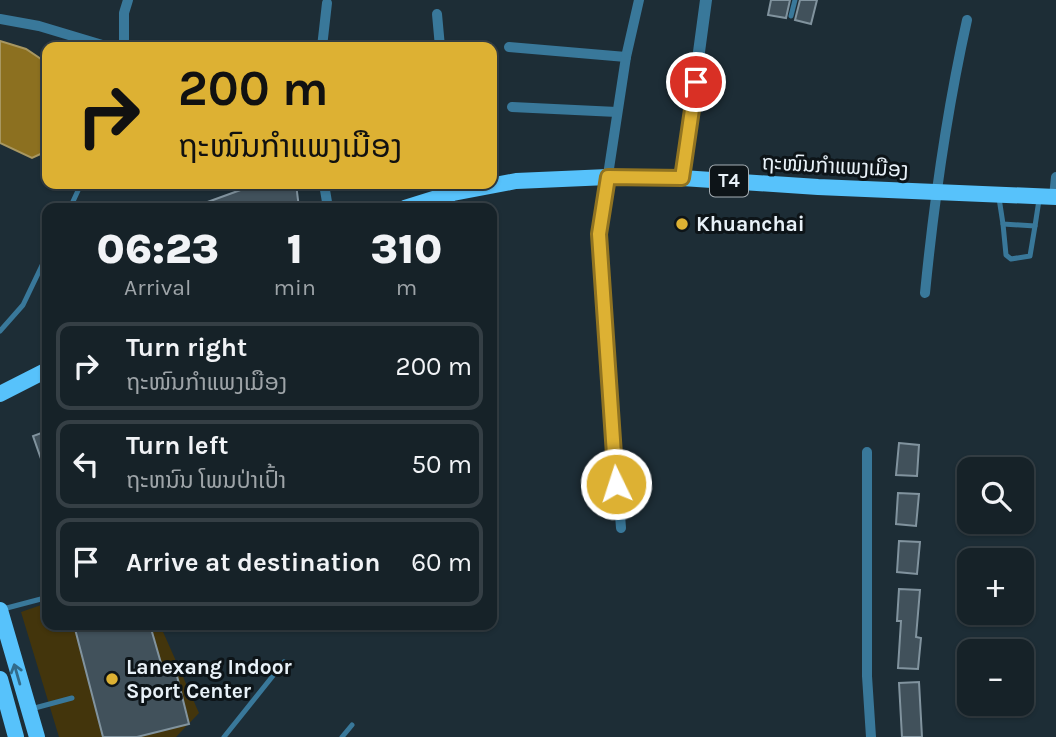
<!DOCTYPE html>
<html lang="en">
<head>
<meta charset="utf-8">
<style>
	:root { --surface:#162228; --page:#1f2a30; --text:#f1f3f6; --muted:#9ea4a8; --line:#353f45 }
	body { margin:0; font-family:Karla,"Noto Sans Lao",sans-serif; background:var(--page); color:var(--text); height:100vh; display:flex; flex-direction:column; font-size:26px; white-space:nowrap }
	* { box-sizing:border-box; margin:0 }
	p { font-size:23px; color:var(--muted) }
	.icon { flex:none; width:38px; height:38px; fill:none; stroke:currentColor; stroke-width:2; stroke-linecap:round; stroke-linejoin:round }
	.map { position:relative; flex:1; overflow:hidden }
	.panel { position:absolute; left:42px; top:203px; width:455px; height:427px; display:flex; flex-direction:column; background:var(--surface); border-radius:14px; box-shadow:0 2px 5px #0004,0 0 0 2px var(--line) }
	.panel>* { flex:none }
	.guide { position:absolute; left:42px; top:42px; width:455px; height:147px; border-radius:14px; box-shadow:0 2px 5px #0004,0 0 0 2px var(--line); background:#ddb133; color:#111; overflow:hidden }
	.buttons { position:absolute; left:957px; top:457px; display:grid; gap:14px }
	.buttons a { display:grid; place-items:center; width:77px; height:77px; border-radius:14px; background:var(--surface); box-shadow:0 2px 5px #0004,0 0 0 2px var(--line); font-size:35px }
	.pin { position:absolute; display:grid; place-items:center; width:60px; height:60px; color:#fff; margin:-30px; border:4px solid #fff; border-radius:50%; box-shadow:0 2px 7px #0007 }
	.me { position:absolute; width:77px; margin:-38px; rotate:356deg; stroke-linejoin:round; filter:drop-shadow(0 0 5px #0008) }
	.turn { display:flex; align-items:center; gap:24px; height:147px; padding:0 21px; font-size:32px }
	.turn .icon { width:91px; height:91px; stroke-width:2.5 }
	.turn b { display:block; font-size:49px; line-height:60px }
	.eta { display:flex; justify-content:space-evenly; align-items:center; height:119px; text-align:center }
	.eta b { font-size:42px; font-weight:800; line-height:49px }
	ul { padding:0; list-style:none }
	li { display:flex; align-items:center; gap:21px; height:88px; margin:0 14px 10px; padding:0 7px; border:4px solid var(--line); border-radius:14px }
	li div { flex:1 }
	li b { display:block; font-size:26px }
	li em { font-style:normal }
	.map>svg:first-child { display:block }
	.green { fill:#43350c }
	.water { fill:#8c7020; stroke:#a89761; stroke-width:2 }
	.building { fill:#41515b; stroke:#81939e; stroke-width:2 }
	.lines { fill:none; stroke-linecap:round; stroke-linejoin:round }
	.service { stroke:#39789a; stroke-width:5 }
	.minor { stroke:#39789a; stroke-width:10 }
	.tertiary { stroke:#39789a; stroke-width:12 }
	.primary { stroke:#57c2fb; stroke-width:16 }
	.oneway { stroke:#326b8a }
	.route-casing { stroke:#907321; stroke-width:18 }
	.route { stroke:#ddb133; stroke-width:12 }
	.poi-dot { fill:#ddb133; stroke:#0d1418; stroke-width:2.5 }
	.labels { text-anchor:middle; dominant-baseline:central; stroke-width:6; stroke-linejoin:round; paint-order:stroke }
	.shield { fill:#0d1418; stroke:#a6afb5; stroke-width:2 }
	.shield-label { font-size:19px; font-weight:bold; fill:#e8f1f8 }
	.street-label { font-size:21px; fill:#e8f1f8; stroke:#0d1418 }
	.poi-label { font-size:21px; font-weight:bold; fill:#e8f1f8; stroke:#0d1418; text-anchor:start }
</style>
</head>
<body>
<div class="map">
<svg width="1056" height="737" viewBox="0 0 1056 737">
	<rect width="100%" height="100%" fill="#1d2d36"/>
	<polygon class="green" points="47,603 47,625 160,625 199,713 176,737 59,737 21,612"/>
	<polygon class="water" points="0,41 26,49 47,63 47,151 32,158 0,143"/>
	<g class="building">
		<polygon points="771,0 790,0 786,18 768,15"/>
		<polygon points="800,0 817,0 811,24 795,20"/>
		<polygon points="257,184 261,184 263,189 296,184 299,208 191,208"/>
		<polygon points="47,431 47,473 46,473 33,436"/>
		<polygon points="899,443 919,445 917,476 896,475"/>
		<polygon points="898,493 919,494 916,526 896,524"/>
		<polygon points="899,541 920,542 917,574 897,572"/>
		<polygon points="899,589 920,590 916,637 921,638 918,669 898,668 901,621 897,621"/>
		<polygon points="74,625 150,625 163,670 175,668 189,724 137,737 103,737"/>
		<polygon points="919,682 922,737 902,737 899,683"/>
	</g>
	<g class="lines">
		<g class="service">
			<polyline points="791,16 795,0"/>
			<polyline points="999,198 1003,224 1035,226 1039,200"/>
			<polyline points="70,208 81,184"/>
			<polyline points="1003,224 1006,255 1011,259 1030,256 1035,226"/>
			<polyline points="0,331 23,305 47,255"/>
			<polyline points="3,609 41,599"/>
			<polyline points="31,709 72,698"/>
			<polyline points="224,737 284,662"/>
			<polyline points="342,737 352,725"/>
		</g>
		<g class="minor">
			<polyline points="437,14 440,47"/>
			<polyline points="0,19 39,26 109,47"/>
			<polyline points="124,47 124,13 128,0"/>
			<polyline points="322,47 327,3"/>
			<polyline points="509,47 626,57"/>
			<polyline points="512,107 617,112"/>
			<polyline points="324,184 328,208"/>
			<polyline points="1054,197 1056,177"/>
			<path d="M925,293C934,201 947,110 967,20"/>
			<polyline points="867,452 867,676 871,737"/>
			<polyline points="621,528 599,234 626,57 639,0"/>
		</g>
		<polyline class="tertiary" points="682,178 706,0"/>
		<g class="primary">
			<polyline points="405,208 453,193 516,181 608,177 682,178 818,187 1056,197"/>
			<polyline points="0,394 47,370"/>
			<polyline points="0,610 37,737"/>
			<polyline points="0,679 16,737"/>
		</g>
	</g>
	<defs><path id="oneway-shaft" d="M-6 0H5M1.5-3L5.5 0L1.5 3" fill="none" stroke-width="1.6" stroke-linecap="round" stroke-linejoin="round" transform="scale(1.75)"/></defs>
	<use class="oneway" href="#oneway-shaft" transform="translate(17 674) rotate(-106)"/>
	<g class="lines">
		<g class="route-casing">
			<polyline id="route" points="616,484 599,234 608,177 682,178 696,82"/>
		</g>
		<use href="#route" class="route"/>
	</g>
	<g class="poi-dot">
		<circle cx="682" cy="224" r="7"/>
		<circle cx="112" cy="679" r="7"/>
	</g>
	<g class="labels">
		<rect class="shield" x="710" y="165.5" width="38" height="31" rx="5"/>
		<g class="shield-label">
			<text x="729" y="181">T4</text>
		</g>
		<g class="street-label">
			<text transform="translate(835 166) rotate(3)">ຖະໜົນກຳແພງເມືອງ</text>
		</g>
		<g class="poi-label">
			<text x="696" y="224">Khuanchai</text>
			<text x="126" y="667">Lanexang Indoor<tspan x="126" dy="24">Sport Center</tspan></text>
		</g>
	</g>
</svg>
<div class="buttons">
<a><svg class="icon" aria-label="search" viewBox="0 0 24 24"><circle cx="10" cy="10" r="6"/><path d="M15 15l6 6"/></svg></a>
<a>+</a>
<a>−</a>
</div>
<div class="pin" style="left:696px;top:82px;background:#d93025"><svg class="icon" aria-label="arrive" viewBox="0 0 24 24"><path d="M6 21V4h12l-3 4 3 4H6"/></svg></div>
<svg class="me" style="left:616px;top:484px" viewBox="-20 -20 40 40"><circle r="17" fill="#ddb133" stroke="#fff" stroke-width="3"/><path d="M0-11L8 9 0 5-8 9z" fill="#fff"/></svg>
<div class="guide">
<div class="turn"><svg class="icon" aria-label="right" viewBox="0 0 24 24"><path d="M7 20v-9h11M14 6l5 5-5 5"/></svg><div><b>200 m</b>ຖະໜົນກຳແພງເມືອງ</div></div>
</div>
<section class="panel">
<div class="eta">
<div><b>06:23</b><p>Arrival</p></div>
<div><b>1</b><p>min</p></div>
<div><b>310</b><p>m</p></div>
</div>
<ul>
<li><svg class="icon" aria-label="right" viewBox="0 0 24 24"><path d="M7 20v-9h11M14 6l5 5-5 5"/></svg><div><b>Turn right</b><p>ຖະໜົນກຳແພງເມືອງ</p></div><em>200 m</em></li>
<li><svg class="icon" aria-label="left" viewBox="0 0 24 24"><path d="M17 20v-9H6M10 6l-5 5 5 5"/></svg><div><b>Turn left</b><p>ຖະຫນົນ ໂພນປ່າເປົ້າ</p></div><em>50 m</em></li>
<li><svg class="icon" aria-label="arrive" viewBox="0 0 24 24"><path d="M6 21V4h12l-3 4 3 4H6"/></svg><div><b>Arrive at destination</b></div><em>60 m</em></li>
</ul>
</section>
</div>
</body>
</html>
